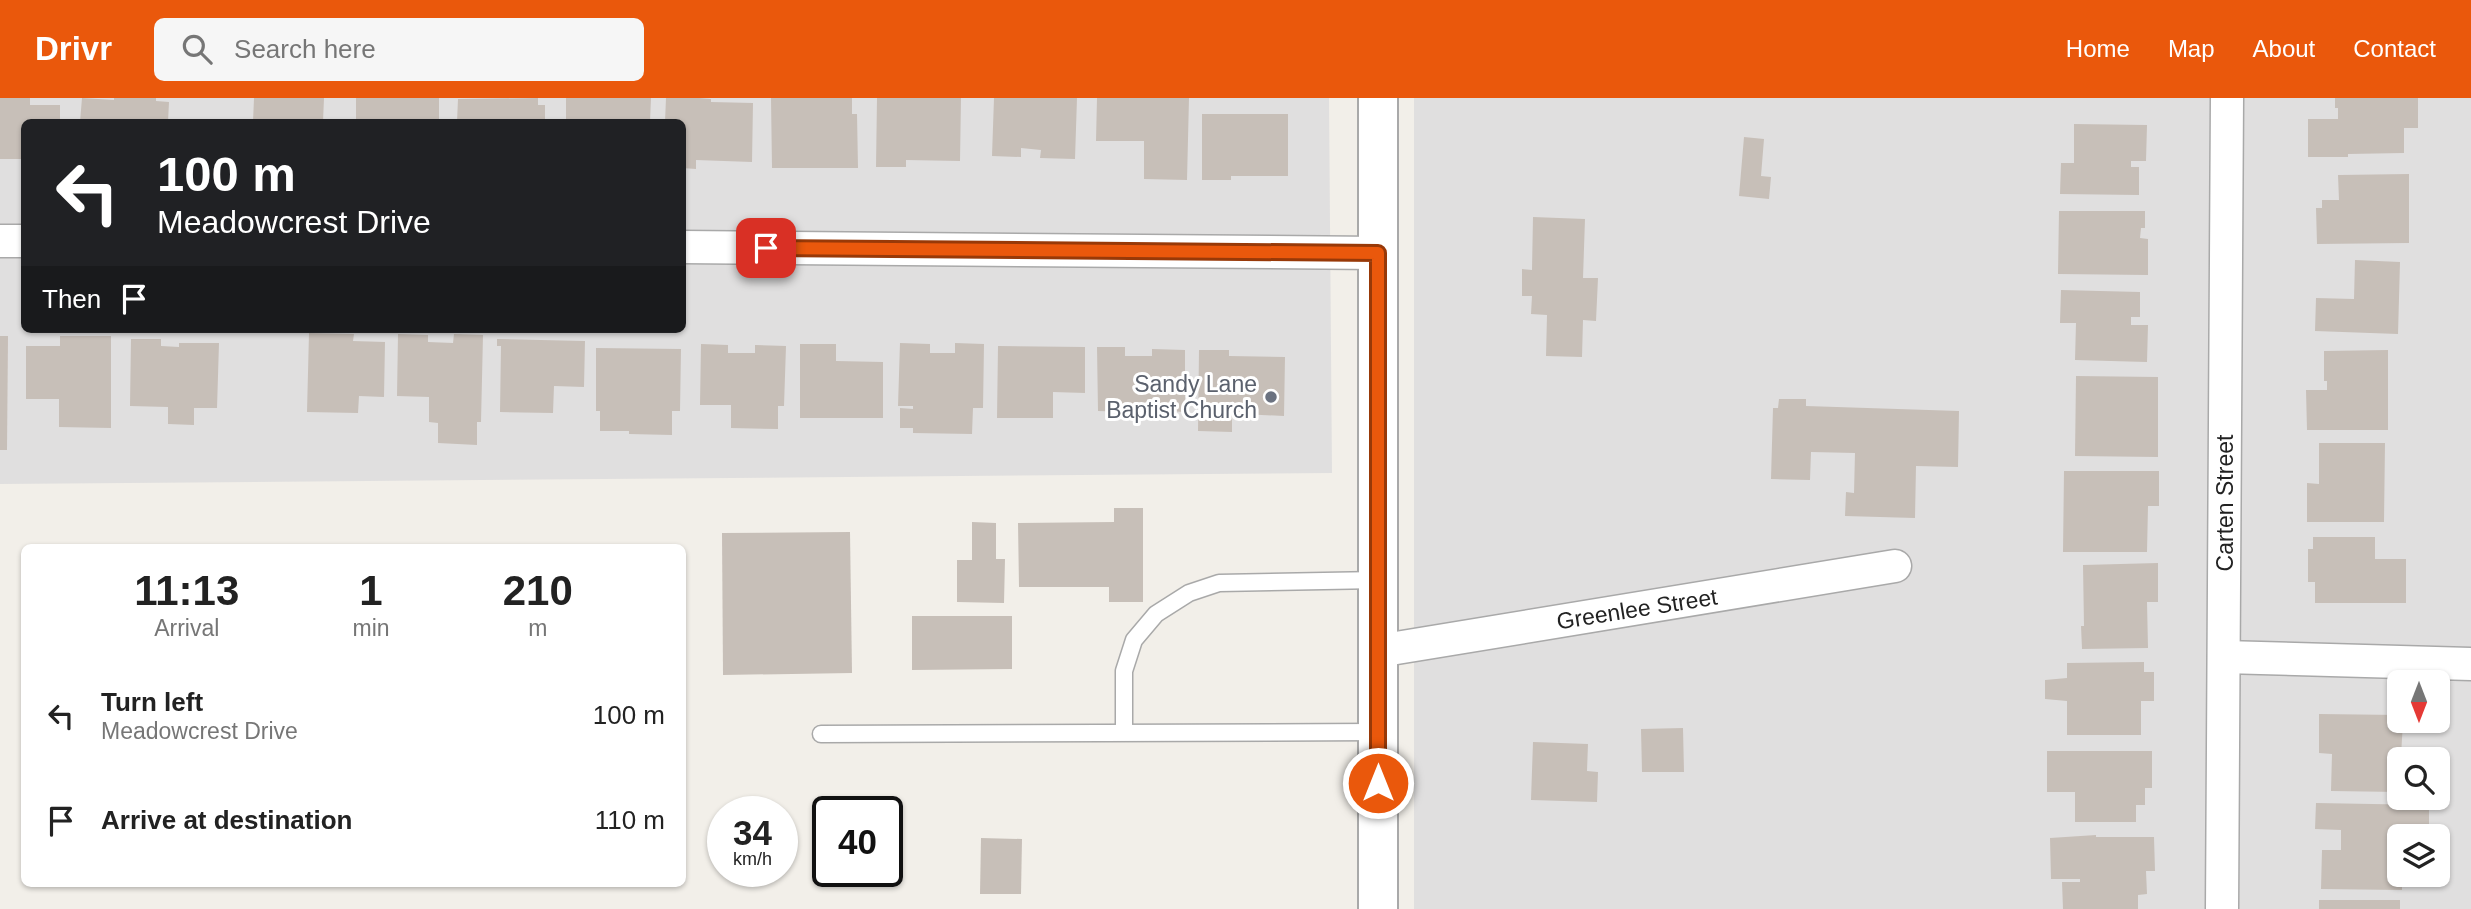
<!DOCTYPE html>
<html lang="en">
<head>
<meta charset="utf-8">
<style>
	:root { --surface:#fff; --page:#f6f6f6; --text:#222; --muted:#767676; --accent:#ea580c }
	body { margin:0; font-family:Arial,sans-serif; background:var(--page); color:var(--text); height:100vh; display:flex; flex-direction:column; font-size:26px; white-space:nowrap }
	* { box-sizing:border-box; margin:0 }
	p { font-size:23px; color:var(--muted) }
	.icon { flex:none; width:38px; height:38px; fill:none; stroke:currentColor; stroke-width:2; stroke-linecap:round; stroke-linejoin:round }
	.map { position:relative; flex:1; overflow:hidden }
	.drawer { position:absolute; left:21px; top:446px; width:665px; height:343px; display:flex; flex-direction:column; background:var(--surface); border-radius:10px; box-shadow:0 2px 5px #0004 }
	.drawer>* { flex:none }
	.hud { position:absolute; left:21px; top:21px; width:665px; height:214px; border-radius:10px; box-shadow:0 2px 5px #0004; background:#202124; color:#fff; overflow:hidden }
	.needle { width:46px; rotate:180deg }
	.tools { position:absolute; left:2387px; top:572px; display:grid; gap:14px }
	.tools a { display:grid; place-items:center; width:63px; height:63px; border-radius:10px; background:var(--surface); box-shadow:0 2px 5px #0004; font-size:35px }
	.speed { position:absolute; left:707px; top:698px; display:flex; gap:14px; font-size:35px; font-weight:700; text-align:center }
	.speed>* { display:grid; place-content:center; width:91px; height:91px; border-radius:50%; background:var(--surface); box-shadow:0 2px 5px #0004; line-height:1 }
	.speed small { font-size:18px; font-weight:400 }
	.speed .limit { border:4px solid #111; border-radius:10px; background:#fff; color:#111 }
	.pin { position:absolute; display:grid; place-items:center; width:60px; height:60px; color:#fff; margin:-30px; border-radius:14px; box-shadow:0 4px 10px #0006 }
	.me { position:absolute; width:77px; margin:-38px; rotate:0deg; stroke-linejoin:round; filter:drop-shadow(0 0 5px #0008) }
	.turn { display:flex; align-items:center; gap:24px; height:147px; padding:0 21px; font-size:32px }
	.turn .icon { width:91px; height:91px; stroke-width:2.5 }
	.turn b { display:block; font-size:49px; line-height:60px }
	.then { display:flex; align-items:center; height:66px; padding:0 21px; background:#0003; gap:14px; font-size:26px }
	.eta { display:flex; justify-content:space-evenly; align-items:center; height:119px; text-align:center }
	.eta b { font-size:42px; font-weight:800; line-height:49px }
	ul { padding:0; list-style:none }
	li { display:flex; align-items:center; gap:21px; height:105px; padding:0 21px }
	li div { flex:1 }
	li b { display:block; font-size:26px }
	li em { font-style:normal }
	header { display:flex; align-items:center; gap:42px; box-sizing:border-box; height:98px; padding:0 35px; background:var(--accent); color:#fff }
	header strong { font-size:33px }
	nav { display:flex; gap:38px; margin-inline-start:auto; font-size:24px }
	.search { width:490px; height:63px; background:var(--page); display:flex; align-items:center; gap:18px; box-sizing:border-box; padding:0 24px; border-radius:10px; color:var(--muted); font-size:26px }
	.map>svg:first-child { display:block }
	.residential { fill:#e0dfdf; fill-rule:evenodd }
	.building { fill:#c7bfb8 }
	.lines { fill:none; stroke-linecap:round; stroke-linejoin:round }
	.service-casing { stroke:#a9a9a9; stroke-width:19 }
	.minor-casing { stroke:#a9a9a9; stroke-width:35 }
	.tertiary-casing { stroke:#a9a9a9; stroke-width:42 }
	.service { stroke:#fff; stroke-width:16 }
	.minor { stroke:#fff; stroke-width:32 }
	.tertiary { stroke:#fff; stroke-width:38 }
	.route-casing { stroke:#983908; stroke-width:18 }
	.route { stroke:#ea580c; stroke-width:12 }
	.worship-dot { fill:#6b7280; stroke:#fff; stroke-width:2.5 }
	.labels { text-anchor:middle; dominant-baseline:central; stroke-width:6; stroke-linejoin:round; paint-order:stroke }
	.worship-label { font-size:23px; fill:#5b616d; stroke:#fff; text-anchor:end }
	.street-label { font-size:23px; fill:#222; stroke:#fff }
</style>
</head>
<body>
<header>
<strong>Drivr</strong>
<div class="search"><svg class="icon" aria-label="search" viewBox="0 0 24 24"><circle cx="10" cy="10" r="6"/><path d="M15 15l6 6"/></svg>Search here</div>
<nav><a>Home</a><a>Map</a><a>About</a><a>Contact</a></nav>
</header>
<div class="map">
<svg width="2471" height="811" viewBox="0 0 2471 811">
	<rect width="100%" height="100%" fill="#f2efe9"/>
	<g class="residential">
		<path d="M0,0H1329L1332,375L0,386ZM24,24H682V231H24Z"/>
		<path d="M1414,0H2471V811H1414ZM2399,584H2438V623H2399ZM2399,662H2438V700H2399ZM2399,738H2438V777H2399Z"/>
	</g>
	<g class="building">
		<polygon points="0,0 30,0 30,7 60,7 60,24 24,24 24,61 0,61"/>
		<polygon points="82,0 114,2 114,0 156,0 156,3 169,4 168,24 80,24"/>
		<polygon points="254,0 324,0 323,24 253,24"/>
		<polygon points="356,0 439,0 439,22 442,22 442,24 356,24"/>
		<polygon points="538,0 538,7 545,7 545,24 457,24 458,1"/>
		<polygon points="566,0 651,0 650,24 566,24"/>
		<polygon points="666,0 699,0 711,1 711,4 753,5 752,64 696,62 696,71 682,70 682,24 665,24"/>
		<polygon points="771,0 852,0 852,16 857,16 858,70 772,70"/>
		<polygon points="877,0 961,0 960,63 906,62 906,69 876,69"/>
		<polygon points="994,0 1077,0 1075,61 1040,60 1041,52 1021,50 1021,59 992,58"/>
		<polygon points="1097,0 1189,0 1187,82 1144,81 1144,43 1096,43"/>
		<polygon points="2335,0 2418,0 2418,30 2404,30 2404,55 2348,56 2348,59 2308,59 2308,21 2338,21 2338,10 2335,10"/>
		<polygon points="1202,16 1288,16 1288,78 1231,78 1231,82 1202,82"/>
		<polygon points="2074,26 2147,27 2146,63 2131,63 2131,69 2139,69 2139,97 2060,96 2061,65 2074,65"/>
		<polygon points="1744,39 1764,41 1761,78 1771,79 1769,101 1739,98"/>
		<polygon points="2409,76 2409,145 2317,146 2316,110 2322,110 2322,102 2339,102 2338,77"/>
		<polygon points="2059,113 2145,113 2145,130 2141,130 2140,140 2148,141 2148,177 2058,176"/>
		<polygon points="1533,119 1585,121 1583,180 1598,180 1596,223 1583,222 1582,259 1546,258 1547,217 1531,216 1532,198 1522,198 1522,171 1532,172"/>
		<polygon points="2355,162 2400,164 2398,236 2315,233 2316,200 2354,201"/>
		<polygon points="2061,192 2140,194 2140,219 2131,219 2131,227 2148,227 2147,264 2075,262 2076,225 2060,225"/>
		<polygon points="309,235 354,236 353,243 385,244 384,299 359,298 358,315 307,314"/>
		<polygon points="398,236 428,237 428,244 453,245 454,236 483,237 481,324 477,324 477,347 438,345 438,325 429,324 429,299 397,298"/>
		<polygon points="0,238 8,238 7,352 0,352"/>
		<polygon points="60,238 111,238 111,330 59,329 59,301 26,301 26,248 60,248"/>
		<polygon points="131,241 161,241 161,248 179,249 179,245 219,245 217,310 194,310 194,327 168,326 168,309 130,308"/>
		<polygon points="497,241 585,243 584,289 554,288 553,315 500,314 501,248 497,248"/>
		<polygon points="900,245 930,246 930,255 955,255 955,245 984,246 983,310 973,310 972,336 913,335 913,330 900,330 900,310 913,311 913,308 898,308"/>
		<polygon points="701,246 728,247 728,255 755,255 755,247 786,248 784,308 778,308 778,331 731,330 731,307 700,307"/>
		<polygon points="800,246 836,246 836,263 883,264 883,320 800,320"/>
		<polygon points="998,248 1085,249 1085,295 1053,294 1053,320 997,320"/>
		<polygon points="1097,249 1125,249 1125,258 1152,258 1152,251 1185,252 1185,314 1167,313 1167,317 1156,316 1156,315 1098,313"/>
		<polygon points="596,250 681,251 680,313 672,313 672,337 629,336 629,333 600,333 600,313 596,313"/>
		<polygon points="1199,252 1229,252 1229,258 1285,259 1284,318 1241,316 1241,319 1232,319 1232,334 1198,333"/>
		<polygon points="2388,252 2388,332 2307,332 2306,292 2327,292 2327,283 2324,283 2324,253"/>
		<polygon points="2076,278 2158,279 2158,359 2075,358"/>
		<polygon points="1779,301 1806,301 1806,308 1959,313 1958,369 1916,368 1915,420 1845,418 1846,394 1854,395 1855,355 1811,354 1810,382 1771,381 1773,310 1778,310"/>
		<polygon points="2319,345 2385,345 2384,424 2307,424 2307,385 2319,386"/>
		<polygon points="2064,373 2159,373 2159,408 2148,408 2147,454 2063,454"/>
		<polygon points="1114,410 1143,410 1143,504 1109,504 1109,489 1019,489 1018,425 1114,424"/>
		<polygon points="972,424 996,425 996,461 1005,461 1004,505 957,504 957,462 972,462"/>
		<polygon points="850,434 852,575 723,577 722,435"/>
		<polygon points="2313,439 2375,439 2375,461 2406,461 2406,505 2315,505 2315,484 2308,484 2308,451 2313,451"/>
		<polygon points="2158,465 2158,504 2147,504 2148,550 2082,551 2081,528 2084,528 2083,467"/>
		<polygon points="912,518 1012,518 1012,571 912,572"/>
		<polygon points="2144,564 2144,574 2154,574 2154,603 2141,603 2141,637 2067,637 2067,603 2045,601 2045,582 2067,580 2067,565"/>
		<polygon points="2319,616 2399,617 2399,623 2403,623 2399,694 2331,693 2332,656 2319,655"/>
		<polygon points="1683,630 1684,674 1642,674 1641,631"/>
		<polygon points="1533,644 1588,646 1587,673 1598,674 1597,704 1531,702"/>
		<polygon points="2047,653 2152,653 2152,690 2145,690 2145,707 2136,707 2136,724 2075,724 2075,694 2047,694"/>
		<polygon points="2316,705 2429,707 2429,734 2403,734 2403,738 2399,738 2399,777 2402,777 2402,792 2321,791 2322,752 2341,752 2341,732 2315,731"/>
		<polygon points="2096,737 2096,739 2154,739 2155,773 2146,773 2147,796 2138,797 2138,811 2063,811 2062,784 2080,784 2080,781 2051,781 2050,740"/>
		<polygon points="981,740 1022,741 1021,796 980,796"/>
		<rect x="2319" y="802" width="81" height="9"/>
	</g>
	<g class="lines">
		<g class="service-casing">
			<g id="service">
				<polyline points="1124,634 1124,573 1134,542 1156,516 1189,495 1219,485 1378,482"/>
				<polyline points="821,636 1378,634"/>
			</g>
		</g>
		<g class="minor-casing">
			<g id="minor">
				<polyline points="0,143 24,143"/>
				<polyline points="682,149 1378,155"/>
				<polyline points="1378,553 1895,468"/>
				<polyline points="2224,559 2471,566"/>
				<polyline points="2222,811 2227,0"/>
			</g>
		</g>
		<g class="tertiary-casing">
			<polyline id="tertiary" points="1378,811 1378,0"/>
		</g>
		<use href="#service" class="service"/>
		<use href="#minor" class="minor"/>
		<use href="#tertiary" class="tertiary"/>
	</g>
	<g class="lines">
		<g class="route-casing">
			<polyline id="route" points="766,150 1378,155 1378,685"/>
		</g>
		<use href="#route" class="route"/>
	</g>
	<circle class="worship-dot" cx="1271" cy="299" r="7"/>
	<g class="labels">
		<g class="worship-label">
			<text x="1257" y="286">Sandy Lane<tspan x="1257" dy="26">Baptist Church</tspan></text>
		</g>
		<g class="street-label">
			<text transform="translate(2225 405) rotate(-90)">Carten Street</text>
			<text transform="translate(1637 511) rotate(-9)">Greenlee Street</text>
		</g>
	</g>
</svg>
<div class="tools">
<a><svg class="needle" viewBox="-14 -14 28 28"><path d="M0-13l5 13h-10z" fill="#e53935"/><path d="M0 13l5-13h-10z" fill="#767676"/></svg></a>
<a><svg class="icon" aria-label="search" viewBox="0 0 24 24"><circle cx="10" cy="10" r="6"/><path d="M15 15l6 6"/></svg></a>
<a><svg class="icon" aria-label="layers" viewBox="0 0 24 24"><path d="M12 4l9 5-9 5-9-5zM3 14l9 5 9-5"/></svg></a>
</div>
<div class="speed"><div>34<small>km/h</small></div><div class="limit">40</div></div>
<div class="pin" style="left:766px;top:150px;background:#d93025"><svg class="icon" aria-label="arrive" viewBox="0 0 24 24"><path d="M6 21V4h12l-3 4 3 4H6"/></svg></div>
<svg class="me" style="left:1378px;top:685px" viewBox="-20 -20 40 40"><circle r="17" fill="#ea580c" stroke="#fff" stroke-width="3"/><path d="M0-11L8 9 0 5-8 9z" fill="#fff"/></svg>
<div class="hud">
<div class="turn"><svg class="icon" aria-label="left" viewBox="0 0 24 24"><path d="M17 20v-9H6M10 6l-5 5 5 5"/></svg><div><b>100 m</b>Meadowcrest Drive</div></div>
<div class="then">Then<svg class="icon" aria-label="arrive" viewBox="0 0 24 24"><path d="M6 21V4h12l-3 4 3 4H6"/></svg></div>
</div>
<section class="drawer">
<div class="eta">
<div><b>11:13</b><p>Arrival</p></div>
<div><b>1</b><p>min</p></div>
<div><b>210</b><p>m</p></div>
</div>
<ul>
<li><svg class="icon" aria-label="left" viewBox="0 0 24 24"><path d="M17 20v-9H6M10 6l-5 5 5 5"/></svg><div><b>Turn left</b><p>Meadowcrest Drive</p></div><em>100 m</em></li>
<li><svg class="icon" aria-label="arrive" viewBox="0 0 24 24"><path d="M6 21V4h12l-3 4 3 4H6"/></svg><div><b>Arrive at destination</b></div><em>110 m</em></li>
</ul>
</section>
</div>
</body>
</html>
